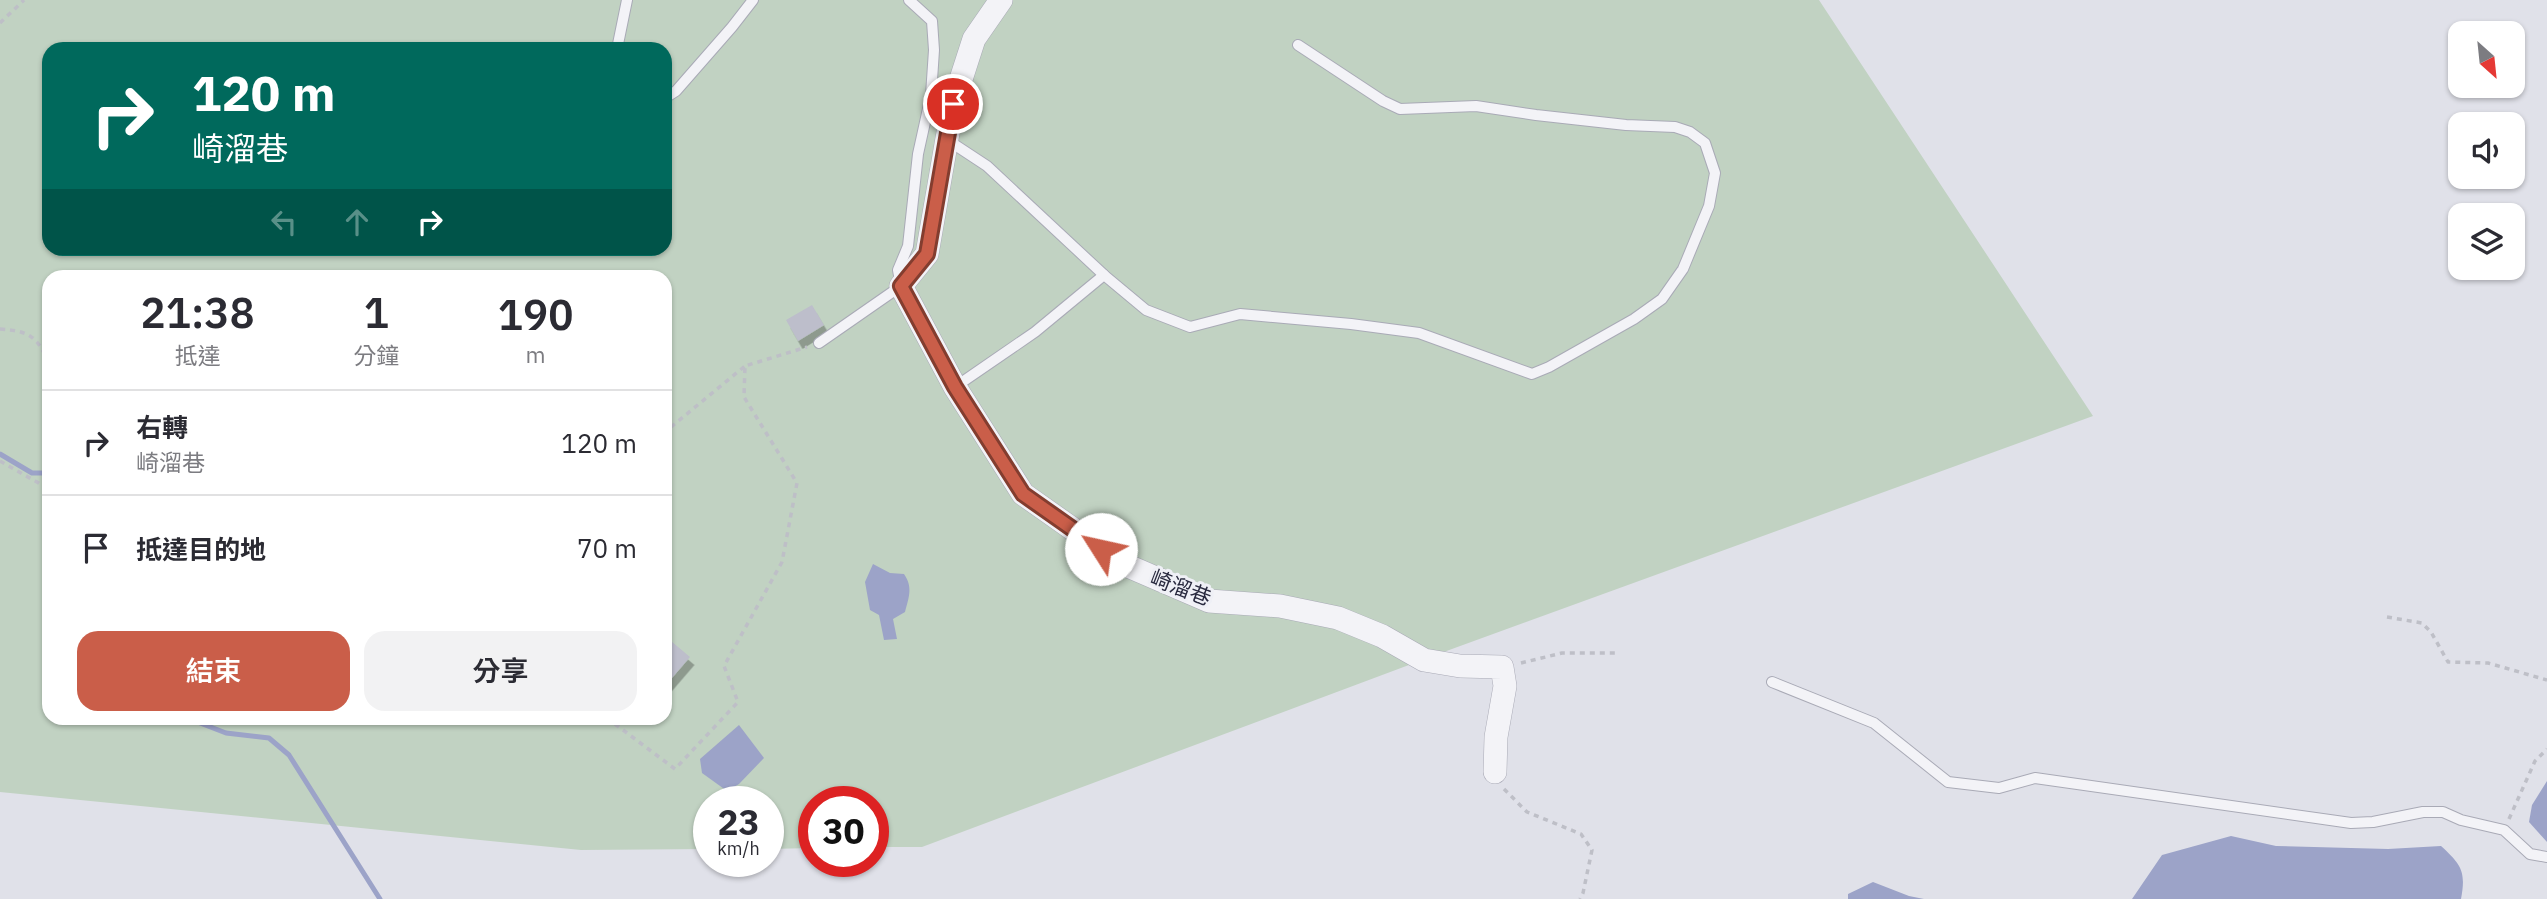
<!DOCTYPE html>
<html lang="zh-TW">
<head>
<meta charset="utf-8">
<style>
	:root { --surface:#fff; --page:#f2f2f3; --text:#2b2b33; --muted:#7c7c81; --line:#e1e1e2; --accent:#ca5e49 }
	body { margin:0; font-family:"IBM Plex Sans","Noto Sans TC",sans-serif; background:var(--page); color:var(--text); height:100vh; display:flex; flex-direction:column; font-size:26px; white-space:nowrap }
	* { box-sizing:border-box; margin:0 }
	p { font-size:23px; color:var(--muted) }
	.icon { flex:none; width:38px; height:38px; fill:none; stroke:currentColor; stroke-width:2; stroke-linecap:round; stroke-linejoin:round }
	.map { position:relative; flex:1; overflow:hidden }
	.side { position:absolute; left:42px; top:270px; width:630px; height:455px; display:flex; flex-direction:column; background:var(--surface); border-radius:21px; box-shadow:0 2px 5px #0004 }
	.side>* { flex:none }
	.top-card { position:absolute; left:42px; top:42px; width:630px; height:214px; border-radius:21px; box-shadow:0 2px 5px #0004; background:#00695c; color:#fff; overflow:hidden }
	.needle { width:46px; rotate:153deg }
	.buttons { position:absolute; left:2448px; top:21px; display:grid; gap:14px }
	.buttons a { display:grid; place-items:center; width:77px; height:77px; border-radius:14px; background:var(--surface); box-shadow:0 2px 5px #0004; font-size:35px }
	.speed { position:absolute; left:693px; top:786px; display:flex; gap:14px; font-size:35px; font-weight:700; text-align:center }
	.speed>* { display:grid; place-content:center; width:91px; height:91px; border-radius:50%; background:var(--surface); box-shadow:0 2px 5px #0004; line-height:1 }
	.speed small { font-size:18px; font-weight:400 }
	.speed .limit { border:10px solid #d22; background:#fff; color:#111 }
	.pin { position:absolute; display:grid; place-items:center; width:60px; height:60px; color:#fff; margin:-30px; border:4px solid #fff; border-radius:50%; box-shadow:0 2px 7px #0007 }
	.me { position:absolute; width:77px; margin:-38px; rotate:305deg; stroke-linejoin:round; filter:drop-shadow(0 0 5px #0008) }
	.turn { display:flex; align-items:center; gap:24px; height:147px; padding:0 35px; font-size:32px }
	.turn .icon { width:91px; height:91px; stroke-width:2.5 }
	.turn b { display:block; font-size:49px; line-height:60px }
	.lanes { display:flex; align-items:center; height:66px; padding:0 35px; background:#0003; justify-content:center; gap:35px; direction:ltr }
	.lanes .off { opacity:.35 }
	.eta { display:flex; justify-content:space-evenly; align-items:center; height:119px; text-align:center }
	.eta b { font-size:42px; font-weight:600; line-height:49px }
	.action { display:flex; gap:14px; margin-top:auto; padding:14px 35px }
	.action a { flex:1; height:80px; border-radius:21px; background:var(--accent); color:#fff; font-size:28px; font-weight:600; line-height:80px; text-align:center }
	.action a+a { background:var(--page); color:var(--text) }
	ul { padding:0; list-style:none }
	li { display:flex; align-items:center; gap:21px; height:105px; padding:0 35px; border-top:2px solid var(--line) }
	li div { flex:1 }
	li b { display:block; font-size:26px }
	li em { font-style:normal }
	.map>svg:first-child { display:block }
	.green { fill:#c1d2c2; fill-rule:evenodd }
	.water { fill:#9ca3c8 }
	.lines { fill:none; stroke-linecap:round; stroke-linejoin:round }
	.stream { stroke:#9ca3c8; stroke-width:5 }
	.building { fill:#bdbecb; filter:url(#shadow) }
	.service-casing { stroke:#a9aab6; stroke-width:12 }
	.minor-casing { stroke:#a9aab6; stroke-width:24 }
	.path { stroke:#bebfc7; stroke-width:3.5; stroke-dasharray:5 5; stroke-linecap:butt }
	.service { stroke:#f3f3f7; stroke-width:10 }
	.minor { stroke:#f3f3f7; stroke-width:23 }
	.route-casing { stroke:#833d2f; stroke-width:18 }
	.route { stroke:#ca5e49; stroke-width:12 }
	.labels { text-anchor:middle; dominant-baseline:central; stroke-width:6; stroke-linejoin:round; paint-order:stroke }
	.street-label { font-size:21px; fill:#292a3f; stroke:#eff0f6 }
</style>
</head>
<body>
<div class="map">
<svg width="2547" height="899" viewBox="0 0 2547 899">
	<defs>
		<filter id="shadow"><feDropShadow dx="4.5" dy="8" stdDeviation="0" flood-color="#0004"/></filter>
	</defs>
	<rect width="100%" height="100%" fill="#e0e1e9"/>
	<path class="green" d="M0,0H1819L2093,416L1441,653L922,847H873V802H814V848L768,849V802H709V849L581,850L0,792ZM49,49H665V248H49ZM49,276H665V718H49Z"/>
	<g class="water">
		<path d="M873,564L890,573L904,574C913,587 909,597 905,612L893,619L897,639L884,640L879,615L870,610L865,582Z"/>
		<polygon points="739,725 764,758 739,784 727,791 702,773 700,759"/>
		<polygon points="2547,781 2547,842 2529,822 2532,805"/>
		<path d="M2231,836L2276,846L2388,849L2441,846C2462,865 2466,872 2461,899H2132L2162,855Z"/>
		<polygon points="1873,882 1909,896 1924,899 1848,899 1848,894"/>
	</g>
	<g class="lines">
		<g class="stream">
			<polyline points="0,454 32,473 49,473"/>
			<polyline points="192,718 195,721 226,733 269,738 289,755 380,899"/>
		</g>
	</g>
	<g class="building">
		<polygon points="812,305 824,325 798,341 786,320"/>
		<polygon points="665,636 690,657 665,686"/>
	</g>
	<g class="lines">
		<g class="service-casing">
			<g id="service">
				<polyline points="617,49 627,0"/>
				<polyline points="665,98 676,91 732,27 753,0"/>
				<polyline points="946,139 987,166 1104,275 1146,310 1190,327 1240,314 1351,324 1419,333 1532,374 1549,367 1634,319 1662,299 1683,269 1709,206 1715,173 1705,143 1690,132 1675,127 1626,125 1536,115 1476,106 1400,109 1383,101 1298,45"/>
				<polyline points="819,343 901,286 898,270 908,246 918,154 931,95 934,50 932,21 909,0"/>
				<polyline points="955,387 1035,332 1104,275"/>
				<polyline points="1772,682 1874,723 1948,782 1999,788 2035,778 2351,823 2373,822 2423,812 2443,812 2461,820 2504,830 2530,854 2547,857"/>
			</g>
		</g>
		<g class="minor-casing">
			<polyline id="minor" points="1001,0 974,39 953,104 927,254 901,286 955,387 1023,494 1121,563 1209,601 1280,606 1338,618 1382,636 1424,660 1460,666 1502,667 1505,686 1496,737 1495,772"/>
		</g>
		<g class="path">
			<polyline points="0,23 24,0"/>
			<path d="M0,329C29,331 37,336 49,363"/>
			<polyline points="671,427 745,366"/>
			<polyline points="0,461 49,489"/>
			<polyline points="2387,617 2422,623 2431,632 2448,662 2488,663 2547,680"/>
			<polyline points="1521,663 1562,653 1619,653"/>
			<polyline points="607,718 675,769 738,702 724,666 782,562 797,483 744,397 745,366 807,347"/>
			<polyline points="1504,789 1527,812 1581,834 1592,850 1583,893 1580,899"/>
			<polyline points="2509,819 2535,761 2547,749"/>
		</g>
		<use href="#service" class="service"/>
		<use href="#minor" class="minor"/>
	</g>
	<g class="lines">
		<g class="route-casing">
			<polyline id="route" points="953,104 927,254 901,286 955,387 1023,494 1101,549"/>
		</g>
		<use href="#route" class="route"/>
	</g>
	<g class="labels">
		<g class="street-label">
			<text transform="translate(1181 587) rotate(21)">崎溜巷</text>
		</g>
	</g>
</svg>
<div class="buttons">
<a><svg class="needle" viewBox="-14 -14 28 28"><path d="M0-13l5 13h-10z" fill="#e53935"/><path d="M0 13l5-13h-10z" fill="#7c7c81"/></svg></a>
<a><svg class="icon" aria-label="sound" viewBox="0 0 24 24"><path d="M4 9h4l5-4v14l-5-4H4zM17 9q2 3 0 6"/></svg></a>
<a><svg class="icon" aria-label="layers" viewBox="0 0 24 24"><path d="M12 4l9 5-9 5-9-5zM3 14l9 5 9-5"/></svg></a>
</div>
<div class="speed"><div>23<small>km/h</small></div><div class="limit">30</div></div>
<div class="pin" style="left:953px;top:104px;background:#d93025"><svg class="icon" aria-label="arrive" viewBox="0 0 24 24"><path d="M6 21V4h12l-3 4 3 4H6"/></svg></div>
<svg class="me" style="left:1101px;top:549px" viewBox="-20 -20 40 40"><circle r="19" fill="#fff"/><path d="M0-13L10 11 0 6-10 11z" fill="#ca5e49"/></svg>
<div class="top-card">
<div class="turn"><svg class="icon" aria-label="right" viewBox="0 0 24 24"><path d="M7 20v-9h11M14 6l5 5-5 5"/></svg><div><b>120 m</b>崎溜巷</div></div>
<div class="lanes"><svg class="icon off" aria-label="left" viewBox="0 0 24 24"><path d="M17 20v-9H6M10 6l-5 5 5 5"/></svg><svg class="icon off" aria-label="ahead" viewBox="0 0 24 24"><path d="M12 20V5M6 11l6-6 6 6"/></svg><svg class="icon" aria-label="right" viewBox="0 0 24 24"><path d="M7 20v-9h11M14 6l5 5-5 5"/></svg></div>
</div>
<section class="side">
<div class="eta">
<div><b>21:38</b><p>抵達</p></div>
<div><b>1</b><p>分鐘</p></div>
<div><b>190</b><p>m</p></div>
</div>
<ul>
<li><svg class="icon" aria-label="right" viewBox="0 0 24 24"><path d="M7 20v-9h11M14 6l5 5-5 5"/></svg><div><b>右轉</b><p>崎溜巷</p></div><em>120 m</em></li>
<li><svg class="icon" aria-label="arrive" viewBox="0 0 24 24"><path d="M6 21V4h12l-3 4 3 4H6"/></svg><div><b>抵達目的地</b></div><em>70 m</em></li>
</ul>
<div class="action"><a>結束</a><a>分享</a></div>
</section>
</div>
</body>
</html>
